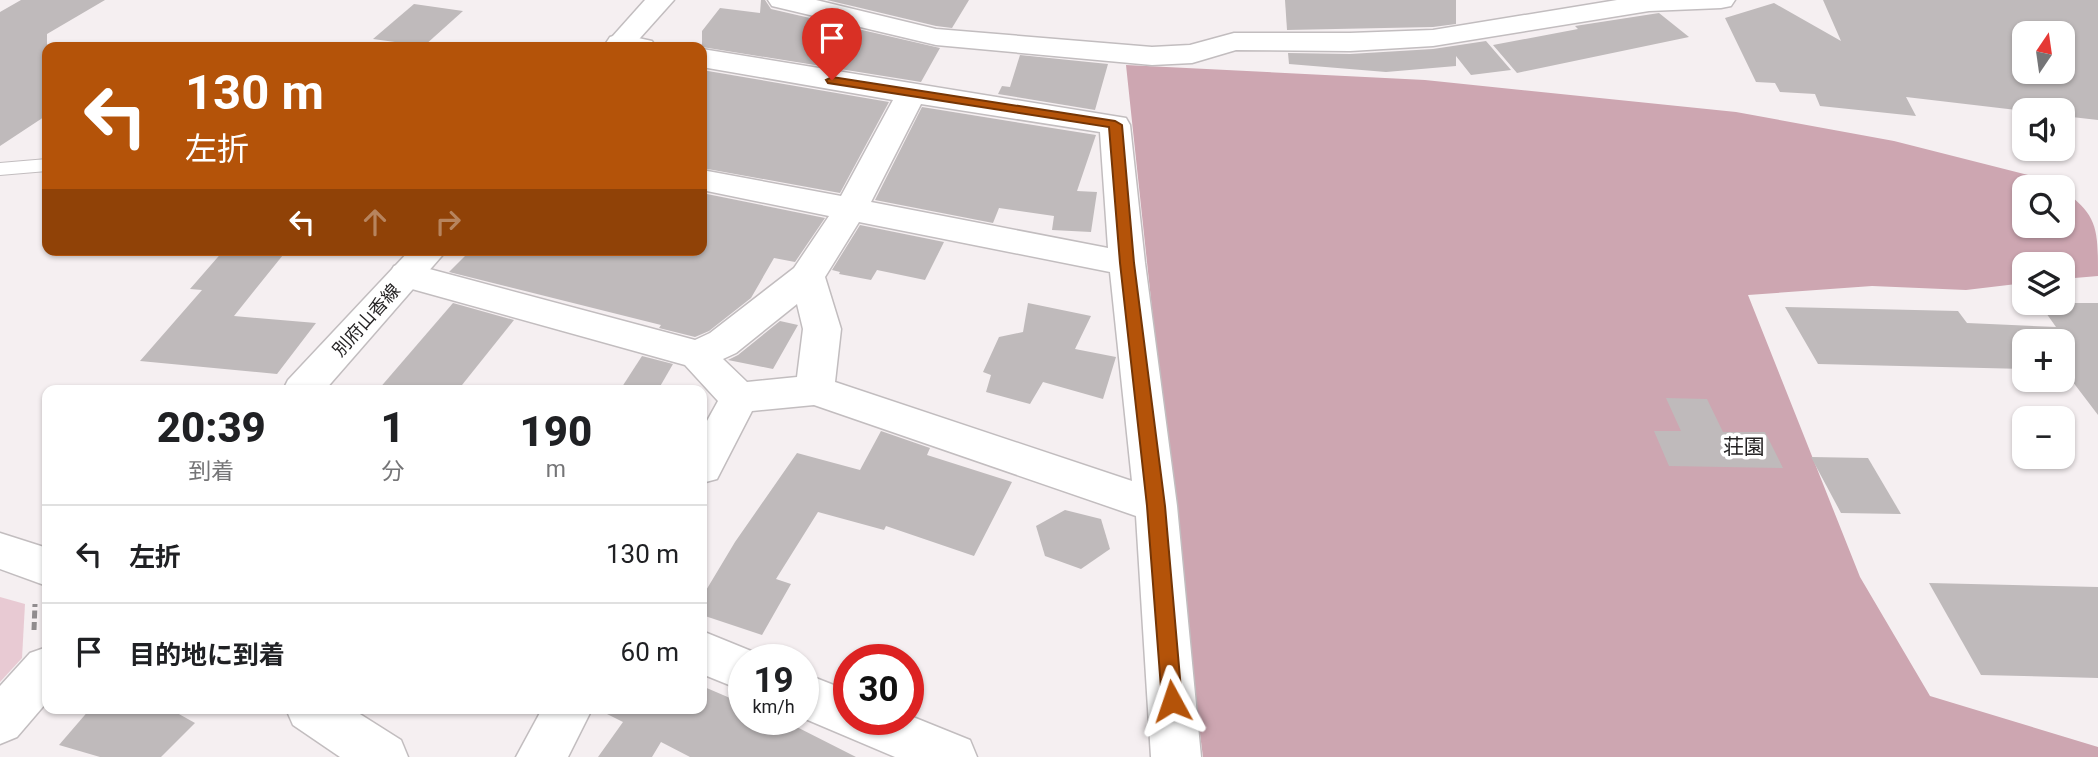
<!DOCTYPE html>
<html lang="ja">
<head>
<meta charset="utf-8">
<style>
	:root { --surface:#fff; --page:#f2f2f2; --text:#202124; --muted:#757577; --line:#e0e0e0 }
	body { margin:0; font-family:Roboto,"Noto Sans JP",sans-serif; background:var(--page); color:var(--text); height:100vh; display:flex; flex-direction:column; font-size:26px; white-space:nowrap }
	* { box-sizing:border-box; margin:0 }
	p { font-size:23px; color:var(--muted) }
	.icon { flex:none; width:38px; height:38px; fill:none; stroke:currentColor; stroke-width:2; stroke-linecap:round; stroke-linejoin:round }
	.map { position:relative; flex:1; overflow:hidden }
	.sheet { position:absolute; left:42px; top:385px; width:665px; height:329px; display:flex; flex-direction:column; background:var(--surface); border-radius:14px; box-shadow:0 2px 5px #0004 }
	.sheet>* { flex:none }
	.top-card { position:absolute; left:42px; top:42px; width:665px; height:214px; border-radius:14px; box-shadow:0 2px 5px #0004; background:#b45309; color:#fff; overflow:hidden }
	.needle { width:46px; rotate:13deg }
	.buttons { position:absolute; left:2012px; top:21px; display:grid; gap:14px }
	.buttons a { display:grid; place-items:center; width:63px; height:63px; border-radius:14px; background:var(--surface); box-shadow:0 2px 5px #0004; font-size:35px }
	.speed { position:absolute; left:728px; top:644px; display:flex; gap:14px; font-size:35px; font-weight:700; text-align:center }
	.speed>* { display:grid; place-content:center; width:91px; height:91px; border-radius:50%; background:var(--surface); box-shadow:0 2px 5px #0004; line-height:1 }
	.speed small { font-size:18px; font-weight:400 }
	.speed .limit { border:10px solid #d22; background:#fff; color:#111 }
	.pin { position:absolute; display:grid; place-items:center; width:60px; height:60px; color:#fff; margin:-72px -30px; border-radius:50% 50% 50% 0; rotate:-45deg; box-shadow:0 0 7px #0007 }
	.pin .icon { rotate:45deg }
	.me { position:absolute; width:77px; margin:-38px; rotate:355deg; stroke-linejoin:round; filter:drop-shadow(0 0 5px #0008) }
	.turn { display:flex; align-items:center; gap:24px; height:147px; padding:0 28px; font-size:32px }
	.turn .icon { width:91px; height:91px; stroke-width:2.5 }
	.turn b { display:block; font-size:49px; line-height:60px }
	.lanes { display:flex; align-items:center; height:66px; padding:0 28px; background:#0003; justify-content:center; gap:35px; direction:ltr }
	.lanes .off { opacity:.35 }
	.eta { display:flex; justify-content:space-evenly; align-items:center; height:119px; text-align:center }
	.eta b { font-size:42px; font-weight:800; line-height:49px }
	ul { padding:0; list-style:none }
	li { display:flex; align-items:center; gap:21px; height:98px; padding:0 28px; border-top:2px solid var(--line) }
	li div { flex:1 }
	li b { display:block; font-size:26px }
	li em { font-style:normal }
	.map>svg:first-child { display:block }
	.green { fill:#e8cad3 }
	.forest { fill:#cda6b1 }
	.building { fill:#bfbabb; fill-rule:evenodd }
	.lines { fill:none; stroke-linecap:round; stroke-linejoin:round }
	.lane-casing { stroke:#c2bdbf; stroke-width:2 }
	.street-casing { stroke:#c2bdbf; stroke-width:3 }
	.secondary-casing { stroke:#c2bdbf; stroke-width:3 }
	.path { stroke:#908c8e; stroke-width:5; stroke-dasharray:8 3.5; stroke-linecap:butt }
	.lane { fill:#fff; fill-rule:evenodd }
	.street { fill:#fff; fill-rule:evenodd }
	.secondary { fill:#fff; fill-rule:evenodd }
	.route { fill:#b45309; stroke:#753606; stroke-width:2 }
	.labels { text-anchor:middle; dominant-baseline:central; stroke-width:7; stroke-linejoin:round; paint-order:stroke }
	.street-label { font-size:18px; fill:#262425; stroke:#fff }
	.quarter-label { font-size:21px; fill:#262425; stroke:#fff }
</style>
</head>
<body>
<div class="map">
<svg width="2098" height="757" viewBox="0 0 2098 757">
	<rect width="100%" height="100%" fill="#f5eff1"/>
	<polygon class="green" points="0,597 25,604 22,658 0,682"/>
	<path class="forest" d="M1126,65L1425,80L1736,112L1894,141L2044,179L2058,187H2025V226H2063V190C2098,216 2098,228 2098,276L2063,279V264H2025V283L1966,290L1872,286L1748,295L1860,577L1930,696L2098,747V757H1203L1186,628Z"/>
	<g class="building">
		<polygon points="21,0 105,0 47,34 47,115 0,146 0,12"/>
		<polygon points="761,0 765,0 771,9 940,48 921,82 702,47 702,31 720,8 760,13"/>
		<polygon points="827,0 969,0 952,28 936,26"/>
		<polygon points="1285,0 1456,0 1456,24 1433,27 1287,30"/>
		<path d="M1823,0H2098V120L2063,116V110L2025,111L1906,97L1916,116L1820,106L1815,94L1780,92L1775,83L1756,82L1725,18L1774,3L1841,41ZM2025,33H2063V72H2025Z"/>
		<polygon points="414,4 463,11 424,46 373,39"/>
		<polygon points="1659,13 1689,37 1517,73 1493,45 1578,29 1575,26"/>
		<polygon points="1486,41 1511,70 1471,75 1456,56 1456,66 1386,72 1289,64 1288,53 1350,54 1433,49"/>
		<polygon points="1020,55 1108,64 1095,110 998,94 1002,86 1010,87"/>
		<polygon points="702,70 889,102 840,193 702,168"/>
		<polygon points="922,107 1096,135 1077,191 1097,192 1091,232 1052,230 1054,216 999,208 993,223 875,200"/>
		<polygon points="702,193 825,218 795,262 774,258 751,298 709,331 695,337 659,328 661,325 449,272 471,250 702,250"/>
		<polygon points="860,225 944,242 925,280 877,270 871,280 839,274 840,272 832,270"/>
		<polygon points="224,250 287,250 234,316 316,323 277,374 140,361 202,290 190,289"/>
		<polygon points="453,303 514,320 458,390 378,390"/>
		<polygon points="1028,303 1091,316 1075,349 1116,357 1103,399 1043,382 1030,404 986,392 991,375 983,372 999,337 1023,332"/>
		<polygon points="2039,303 2098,303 2098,415 2063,369 2063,341 2025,341 2025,369 1818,364 1785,307 1958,311 1967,323 2056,327"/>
		<polygon points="780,321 798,325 773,369 728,360 738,355"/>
		<polygon points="642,356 673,364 658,390 620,390"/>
		<polygon points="1666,398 1707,399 1723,432 1765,432 1783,468 1669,466 1654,431 1681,431"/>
		<polygon points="881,431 930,448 927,455 1012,482 974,556 886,526 884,530 818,512 776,579 791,584 762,635 702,615 702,597 735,542 797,453 860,470"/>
		<polygon points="1811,457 1868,458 1901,514 1841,513"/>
		<polygon points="1065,510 1101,519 1110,549 1081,569 1045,556 1036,526"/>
		<polygon points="1929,583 2098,587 2098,678 1981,675"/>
		<polygon points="702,686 744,704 744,719 781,719 856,757 690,757 661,742 652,757 598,757 623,722 597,709 702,709"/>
		<polygon points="90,709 170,709 195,723 161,757 100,757 59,745"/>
	</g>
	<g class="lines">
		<g class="lane-casing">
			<polygon id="lane" points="47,159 47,171 0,175 0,163"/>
		</g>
		<g class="street-casing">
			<g id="street">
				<polygon points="768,0 816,0 936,29 1152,47 1190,45 1234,33 1350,33 1433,30 1617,0 1735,0 1731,6 1721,8 1649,11 1433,46 1350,51 1236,50 1192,63 1152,65 936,45 772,6"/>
				<polygon points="620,34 652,41 656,47 609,47 606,43 610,37"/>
				<path d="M702,49L1126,118L1130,125L1145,263L1177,506L1201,757H1151L1136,516L814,405L752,411L717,479L702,483V430L718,401L685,365L394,284L389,275L394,266L407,263L695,340L710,333L794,268L829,216L702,190V170L841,196L893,100L702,67ZM921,104L1100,132L1108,248L871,202ZM859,222L1110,272L1132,481L835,382L841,329L825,277ZM797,304L803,329L797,377L747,382L723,359L736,353Z"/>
				<polygon points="702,631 761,655 763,660 744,660 744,691 702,674"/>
				<polygon points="803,673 849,691 849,719 908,719 908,715 970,740 977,757 895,757 803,718"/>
				<polygon points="286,709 352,709 401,740 408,757 340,757 293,725"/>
				<polygon points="542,709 592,709 568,757 516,757"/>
			</g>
		</g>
		<g class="secondary-casing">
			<g id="secondary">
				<polygon points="645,0 674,0 632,47 603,47"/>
				<polygon points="410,250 447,250 325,390 283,390 288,380"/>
				<polygon points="0,533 47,548 47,586 0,569"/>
				<polygon points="47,647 47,702 17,737 0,744 0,686 30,653"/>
			</g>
		</g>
		<polyline class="path" points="34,630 35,604"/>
		<use href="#lane" class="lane"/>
		<use href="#street" class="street"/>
		<use href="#secondary" class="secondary"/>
	</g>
	<polygon class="route" points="832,77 1115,121 1122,125 1134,263 1165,506 1182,701 1179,708 1172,710 1165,708 1162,701 1147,506 1120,263 1109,127 828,83 826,80"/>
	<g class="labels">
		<g class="street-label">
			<text transform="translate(366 320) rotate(-48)">別府山香線</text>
		</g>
		<g class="quarter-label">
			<text x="1744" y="447">荘園</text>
		</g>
	</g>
</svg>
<div class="buttons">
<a><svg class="needle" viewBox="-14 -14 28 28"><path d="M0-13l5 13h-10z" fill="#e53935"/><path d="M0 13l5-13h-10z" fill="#757577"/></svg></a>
<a><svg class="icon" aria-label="sound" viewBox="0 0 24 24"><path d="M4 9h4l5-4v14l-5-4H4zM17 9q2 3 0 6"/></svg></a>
<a><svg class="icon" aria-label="search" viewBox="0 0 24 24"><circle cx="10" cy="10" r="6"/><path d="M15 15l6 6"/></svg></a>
<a><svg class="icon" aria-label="layers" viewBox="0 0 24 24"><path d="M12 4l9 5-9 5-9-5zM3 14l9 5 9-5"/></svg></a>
<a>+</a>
<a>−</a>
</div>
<div class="speed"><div>19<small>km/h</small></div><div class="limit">30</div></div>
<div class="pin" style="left:832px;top:80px;background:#d93025"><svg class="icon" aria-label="arrive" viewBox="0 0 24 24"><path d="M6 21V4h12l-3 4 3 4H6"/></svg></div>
<svg class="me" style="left:1172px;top:701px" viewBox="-20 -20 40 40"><path d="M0-17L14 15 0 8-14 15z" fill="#b45309" stroke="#fff" stroke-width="4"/></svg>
<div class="top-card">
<div class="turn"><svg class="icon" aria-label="left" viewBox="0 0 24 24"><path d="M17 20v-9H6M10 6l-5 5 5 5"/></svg><div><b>130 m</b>左折</div></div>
<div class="lanes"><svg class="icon" aria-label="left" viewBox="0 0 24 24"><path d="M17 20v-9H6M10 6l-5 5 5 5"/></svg><svg class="icon off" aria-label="ahead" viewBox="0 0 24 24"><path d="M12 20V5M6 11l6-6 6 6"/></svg><svg class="icon off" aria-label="right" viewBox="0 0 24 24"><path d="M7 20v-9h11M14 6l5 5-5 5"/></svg></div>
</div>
<section class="sheet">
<div class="eta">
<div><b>20:39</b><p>到着</p></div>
<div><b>1</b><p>分</p></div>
<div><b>190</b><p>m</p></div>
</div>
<ul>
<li><svg class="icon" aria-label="left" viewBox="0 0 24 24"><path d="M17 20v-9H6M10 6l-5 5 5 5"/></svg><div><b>左折</b></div><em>130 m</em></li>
<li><svg class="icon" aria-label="arrive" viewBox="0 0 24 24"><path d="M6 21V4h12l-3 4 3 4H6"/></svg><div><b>目的地に到着</b></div><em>60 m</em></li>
</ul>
</section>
</div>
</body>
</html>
